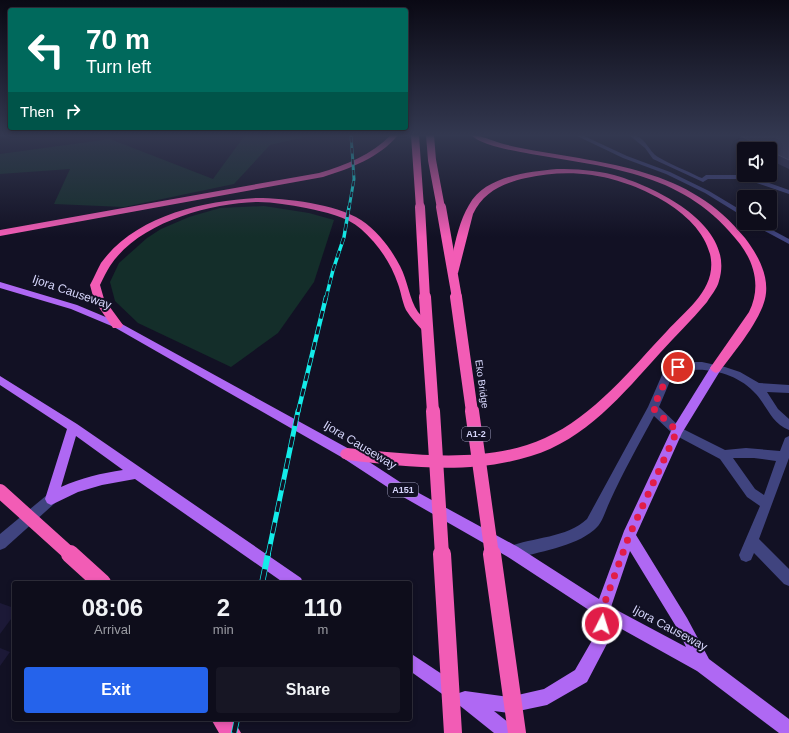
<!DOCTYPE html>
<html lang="en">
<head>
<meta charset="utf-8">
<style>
	:root { --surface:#0e0d1b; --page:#171624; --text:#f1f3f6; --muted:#9b9ca3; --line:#2e2d3a; --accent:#2563eb }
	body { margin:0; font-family:Arial,sans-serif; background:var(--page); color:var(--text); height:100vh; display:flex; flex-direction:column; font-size:15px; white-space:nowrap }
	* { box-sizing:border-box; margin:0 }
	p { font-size:13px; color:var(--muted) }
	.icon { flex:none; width:22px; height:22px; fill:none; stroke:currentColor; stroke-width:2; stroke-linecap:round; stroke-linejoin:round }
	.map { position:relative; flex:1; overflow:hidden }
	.panel { position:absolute; left:12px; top:581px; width:400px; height:140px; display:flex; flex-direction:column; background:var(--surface); border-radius:4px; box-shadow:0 2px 6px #0003,0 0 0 1px var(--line) }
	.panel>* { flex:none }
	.banner { position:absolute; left:8px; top:8px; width:400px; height:122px; border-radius:4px; box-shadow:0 2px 6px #0003,0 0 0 1px var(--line); background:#00695c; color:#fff; overflow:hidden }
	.controls { position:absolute; left:737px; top:142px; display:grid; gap:8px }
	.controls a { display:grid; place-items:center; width:40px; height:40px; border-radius:4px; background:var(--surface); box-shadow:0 2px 6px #0003,0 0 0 1px var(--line); font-size:20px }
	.pin { position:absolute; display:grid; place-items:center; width:34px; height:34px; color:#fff; margin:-17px; border:2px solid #fff; border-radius:50%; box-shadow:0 1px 4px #0007 }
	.me { position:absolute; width:44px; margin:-22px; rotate:5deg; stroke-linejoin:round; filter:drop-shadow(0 0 3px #0008) }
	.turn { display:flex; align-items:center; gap:14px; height:84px; padding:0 12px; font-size:18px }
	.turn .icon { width:52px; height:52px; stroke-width:2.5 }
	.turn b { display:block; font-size:28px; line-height:34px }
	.then { display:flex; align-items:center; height:38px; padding:0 12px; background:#0003; gap:8px; font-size:15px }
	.eta { display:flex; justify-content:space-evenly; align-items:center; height:68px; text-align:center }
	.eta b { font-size:24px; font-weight:800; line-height:28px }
	.button { display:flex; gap:8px; margin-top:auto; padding:8px 12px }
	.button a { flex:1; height:46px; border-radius:4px; background:var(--accent); color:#fff; font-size:16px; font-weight:800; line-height:46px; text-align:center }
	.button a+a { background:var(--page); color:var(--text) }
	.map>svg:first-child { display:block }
	.green { fill:#142e2a }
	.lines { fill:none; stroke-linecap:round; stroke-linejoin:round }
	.minor { fill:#40447f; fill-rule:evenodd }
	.major { fill:#af68f3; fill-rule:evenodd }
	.highway { fill:#f25cb5; fill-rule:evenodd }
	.rail-far4-casing { stroke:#13ece9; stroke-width:3 }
	.rail-far3-casing { stroke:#13ece9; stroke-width:3.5 }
	.rail-far2-casing { stroke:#13ece9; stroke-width:4.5 }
	.rail-far1-casing { stroke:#13ece9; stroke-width:5 }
	.rail-casing { stroke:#13ece9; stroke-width:6 }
	.rail-far4 { stroke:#121124; stroke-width:2; stroke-dasharray:5.5; stroke-linecap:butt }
	.rail-far3 { stroke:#121124; stroke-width:2.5; stroke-dasharray:7; stroke-linecap:butt }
	.rail-far2 { stroke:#121124; stroke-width:3; stroke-dasharray:8; stroke-linecap:butt }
	.rail-far1 { stroke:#121124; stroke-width:3.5; stroke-dasharray:11; stroke-linecap:butt }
	.rail { stroke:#121124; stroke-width:4.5; stroke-dasharray:14; stroke-linecap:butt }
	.highway-bridge-far4 { stroke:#f25cb5; stroke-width:8 }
	.highway-bridge-far3 { stroke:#f25cb5; stroke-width:10 }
	.highway-bridge-far2 { stroke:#f25cb5; stroke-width:12 }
	.highway-bridge-far1 { stroke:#f25cb5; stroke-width:14 }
	.highway-bridge { stroke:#f25cb5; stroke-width:18 }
	.wall { fill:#2f2b51 }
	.shaded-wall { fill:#1c1937 }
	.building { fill:#413d63; stroke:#58567b }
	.route { stroke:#e11d48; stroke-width:7; stroke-dasharray:0 12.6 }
	.labels { text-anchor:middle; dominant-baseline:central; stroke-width:4; stroke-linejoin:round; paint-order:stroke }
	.shield { fill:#121124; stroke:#9c9cbb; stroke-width:1 }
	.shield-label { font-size:9px; font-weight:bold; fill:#d7d7fc }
	.street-label { font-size:10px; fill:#d7d7fc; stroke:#121124 }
	.near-street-label { font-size:12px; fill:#d7d7fc; stroke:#121124 }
</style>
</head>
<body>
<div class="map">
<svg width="789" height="733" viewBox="0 0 789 733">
	<rect width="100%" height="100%" fill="#121124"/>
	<g class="green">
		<polygon points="245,135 313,135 270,145 234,184 124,207 54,204 70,169 0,174 0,154 110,139 213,179"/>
		<polygon points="264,206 309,213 334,220 314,282 278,333 231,367 138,323 115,301 110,282 119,263 147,238 161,229 189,217 220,208"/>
	</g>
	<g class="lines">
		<g class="minor">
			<polygon points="575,135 582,135 627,156 670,172 709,191 744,212 744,217 705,193 666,174 623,158"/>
			<path d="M629,135C645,134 648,151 658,157C671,165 686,170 699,177L702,178L706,175H746L789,190V194L745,179H708L703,182L653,159L645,148Z"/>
			<polygon points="750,223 759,223 789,239 789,244"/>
			<path d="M690,362H702L725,367L740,372L759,383L789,385V393L767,392L778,409L789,419V430C772,424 767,406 756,394C737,372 700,364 673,374L659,407L681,428L725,450L746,448L780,451L785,438L789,436V458L759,539L789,569V586L784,584L754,553L751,560L746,562L741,560L739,555L760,506L747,497L720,459L673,434L654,416C639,444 623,472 610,501C605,511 603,523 594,530C574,547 538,552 513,559L508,557L506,552L508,547C533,537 567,538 587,519L648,407L665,368ZM733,458H754L776,461L764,495L755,489Z"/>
			<polygon points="51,493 55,495 57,499 55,503 5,548 0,550 0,534 47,495"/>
		</g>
		<g class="major">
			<path d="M0,282L77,305L120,323L351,450L406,486L518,547L599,599L624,531L671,431L712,365H720L721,368L720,371L682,433L636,535L687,618L709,659L789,719V733H779L697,671L609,622L610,638L587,682L547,705L509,713L494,711L514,727L517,733H494L459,705L457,699L459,693L465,691L509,697L544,689L575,670L594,637L595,614L508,557L398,494L343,458L114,327L71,309L0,288ZM630,551L677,628L686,647L611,607Z"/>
			<path d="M0,376L77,424L301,578L303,583H284L135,479L102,485L78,492L51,505L47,503L45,499L67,429L0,385ZM76,436L123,470C102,473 81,478 61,487Z"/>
			<polygon points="410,653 457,684 459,690 457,696 451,698 445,696 410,671"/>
		</g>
		<g class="highway">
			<path d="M391,135H398C379,158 351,168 323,177L0,236V230L319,173C346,165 371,155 391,135Z"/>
			<path d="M471,135C480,135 488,139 497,142C506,145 516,147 526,149C607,164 690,168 745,238C757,254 768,273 766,293C764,317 734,352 720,371L716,373L712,371L710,368L749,312C761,288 755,264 740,244C686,173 612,168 531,154C515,151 482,146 471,135Z"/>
			<path d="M557,169C576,169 595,170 614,175C656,187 736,225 719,281C717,289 711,295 707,302C692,320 675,336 660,353C623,394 585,440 531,456C471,475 408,467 347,460L342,458L340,454L342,450L347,448C409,454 486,465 545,438C594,416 631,369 667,331C687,309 718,288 710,254C699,210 634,181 592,175C570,172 548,173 526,178C503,183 483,192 473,214L458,273L453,276L450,275L448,273C454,251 457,225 469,205C485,176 527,172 557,169Z"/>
			<path d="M257,198C286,198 336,204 361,220C378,231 391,249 400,266C408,281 409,299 418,312C422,317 427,321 431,325L433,328L431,331H423C417,324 411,318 406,310C402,301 401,292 398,284C391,263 378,244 361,229C346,216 325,212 306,208C290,205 274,202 258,202C209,203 138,223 110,266C106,272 103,279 100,285L104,299L123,325L121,328H113L94,300L90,285C94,278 97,270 101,263C135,216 202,201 257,198Z"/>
			<polygon points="211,719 233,719 241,733 219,733"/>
		</g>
		<g class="rail-far4-casing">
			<polyline id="rail-far4" points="349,208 354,179 351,135"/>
		</g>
		<g class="rail-far3-casing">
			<polyline id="rail-far3" points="326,298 333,270 344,237 349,207"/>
		</g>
		<g class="rail-far2-casing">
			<polyline id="rail-far2" points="298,412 326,297"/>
		</g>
		<g class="rail-far1-casing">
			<polyline id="rail-far1" points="268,555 298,411"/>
		</g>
		<g class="rail-casing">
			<g id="rail">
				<polyline points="262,583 268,554"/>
				<polyline points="234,733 237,719"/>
			</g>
		</g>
		<use href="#rail-far4" class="rail-far4"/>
		<use href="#rail-far3" class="rail-far3"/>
		<use href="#rail-far2" class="rail-far2"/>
		<use href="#rail-far1" class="rail-far1"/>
		<use href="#rail" class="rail"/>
		<g class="highway-bridge-far4">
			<polyline points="415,135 420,208"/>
			<polyline points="430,135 432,160 441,208"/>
		</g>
		<g class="highway-bridge-far3">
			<polyline points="420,207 425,298"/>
			<polyline points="441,207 457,298"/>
		</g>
		<g class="highway-bridge-far2">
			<polyline points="425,297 433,412"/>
			<polyline points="456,297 472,412"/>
		</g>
		<g class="highway-bridge-far1">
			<polyline points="433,411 442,555"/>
			<polyline points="472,411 492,555"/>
			<polyline points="0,491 71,555"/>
		</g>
		<g class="highway-bridge">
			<polyline points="70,554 102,583"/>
			<polyline points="442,554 453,733"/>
			<polyline points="492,554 517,733"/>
		</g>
	</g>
	<polygon class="wall" points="789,135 789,169 770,160 770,149 750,149 737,143 741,136"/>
	<g class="shaded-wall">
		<polygon points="0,603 14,608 14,615 0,634"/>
		<polygon points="0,648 10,652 0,666"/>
	</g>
	<polygon class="building" points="746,135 789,135 789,160 770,151 770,149 767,149 741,136"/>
	<linearGradient id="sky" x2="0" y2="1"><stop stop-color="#0a0914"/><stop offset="0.57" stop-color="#333850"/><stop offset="1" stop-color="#333850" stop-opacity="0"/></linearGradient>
	<rect width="789" height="237" fill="url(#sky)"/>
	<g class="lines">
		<polyline class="route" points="602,624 602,610 629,536 677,431 653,408 670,371 678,367"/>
	</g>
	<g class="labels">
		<g class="shield">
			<rect x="462" y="427" width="28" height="14" rx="3"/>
			<rect x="388" y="483" width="30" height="14" rx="3"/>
		</g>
		<g class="shield-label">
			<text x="476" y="434">A1-2</text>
			<text x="403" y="490">A151</text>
		</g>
		<g class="street-label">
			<text transform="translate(482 384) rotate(82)">Eko Bridge</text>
		</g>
		<g class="near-street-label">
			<text transform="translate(72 292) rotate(19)">Ijora Causeway</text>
			<text transform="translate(360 445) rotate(31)">Ijora Causeway</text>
			<text transform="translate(670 628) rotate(28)">Ijora Causeway</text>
		</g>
	</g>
</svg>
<div class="controls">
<a><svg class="icon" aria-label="sound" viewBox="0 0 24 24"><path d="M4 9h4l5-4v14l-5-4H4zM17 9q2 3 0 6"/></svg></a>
<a><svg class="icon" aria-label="search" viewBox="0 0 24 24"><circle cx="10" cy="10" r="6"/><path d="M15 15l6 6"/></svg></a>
</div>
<div class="pin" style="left:678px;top:367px;background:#d93025"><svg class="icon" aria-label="arrive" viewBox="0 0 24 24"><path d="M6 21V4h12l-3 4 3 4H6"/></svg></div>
<svg class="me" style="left:602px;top:624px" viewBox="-20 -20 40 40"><circle r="17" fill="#e11d48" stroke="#fff" stroke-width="3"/><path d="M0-11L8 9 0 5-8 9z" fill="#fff"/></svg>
<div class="banner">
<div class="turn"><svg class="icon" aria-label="left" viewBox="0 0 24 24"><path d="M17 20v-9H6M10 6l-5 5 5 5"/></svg><div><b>70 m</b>Turn left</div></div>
<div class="then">Then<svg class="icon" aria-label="right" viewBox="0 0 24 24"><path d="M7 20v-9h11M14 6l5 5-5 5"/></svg></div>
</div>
<section class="panel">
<div class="eta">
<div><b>08:06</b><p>Arrival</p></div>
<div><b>2</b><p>min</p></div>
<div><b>110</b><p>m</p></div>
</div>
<div class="button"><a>Exit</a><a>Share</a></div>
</section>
</div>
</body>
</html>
